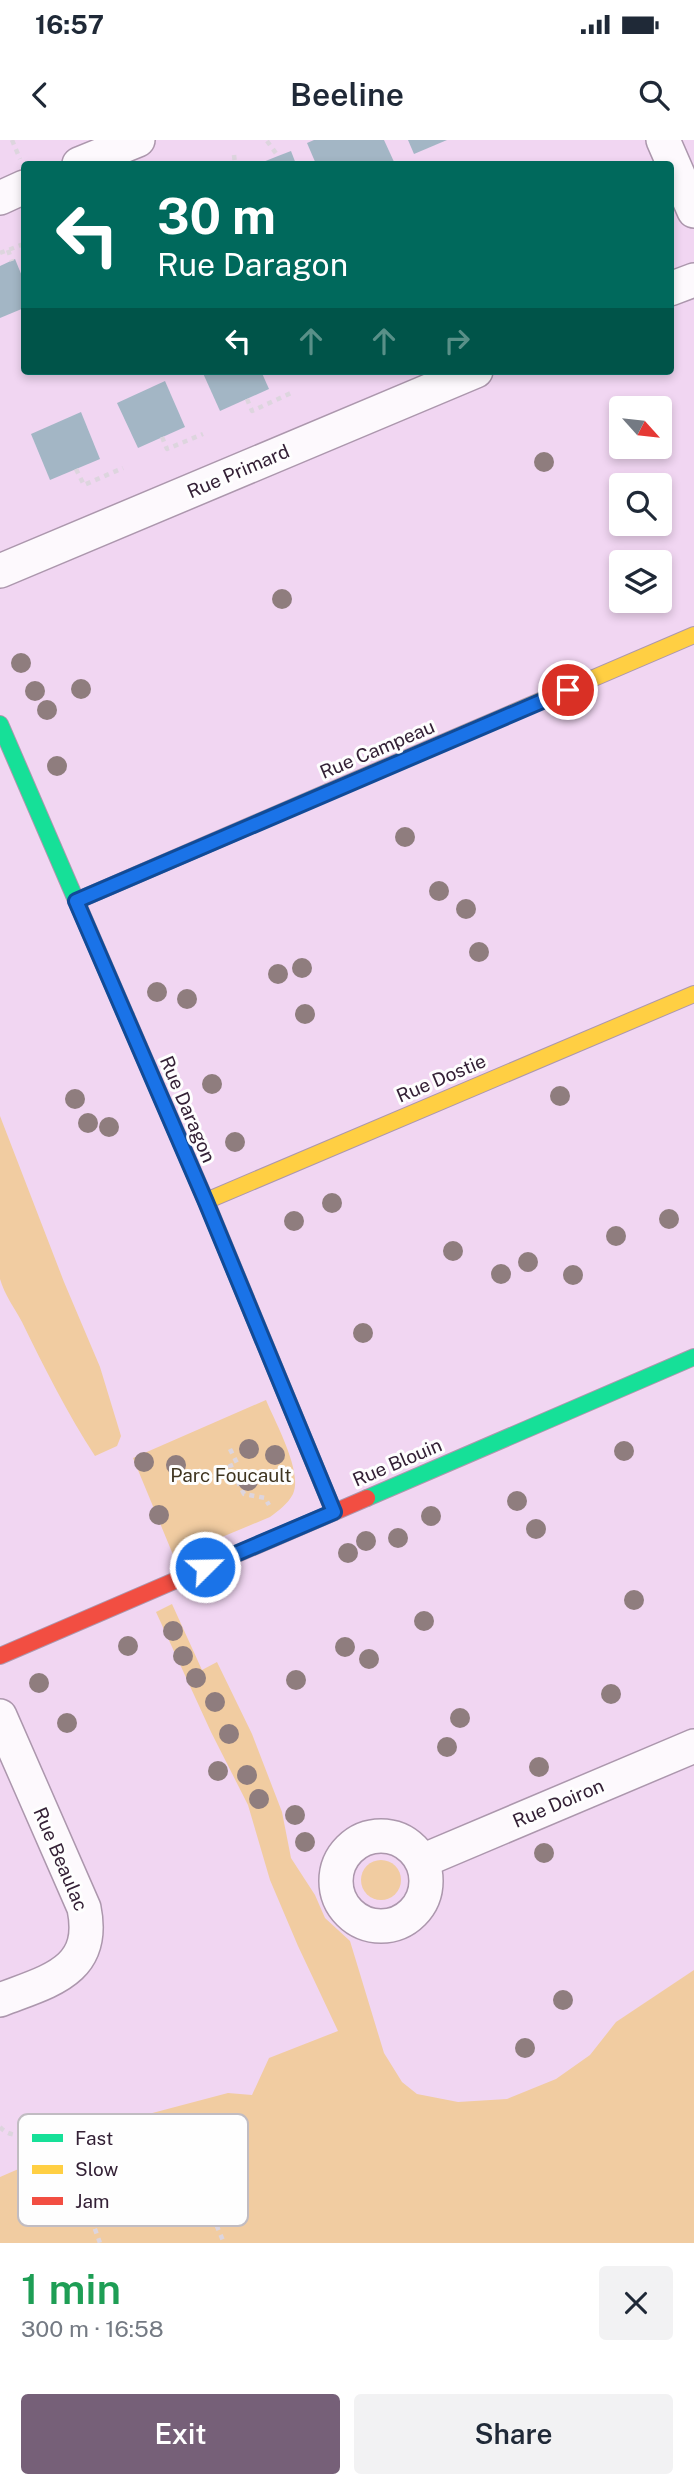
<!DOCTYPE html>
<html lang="en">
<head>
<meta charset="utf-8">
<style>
	:root { --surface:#fff; --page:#f2f2f3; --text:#1f2937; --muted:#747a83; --accent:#766078 }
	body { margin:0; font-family:"Public Sans",sans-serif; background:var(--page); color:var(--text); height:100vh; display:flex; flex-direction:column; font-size:26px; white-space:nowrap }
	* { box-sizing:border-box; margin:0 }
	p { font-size:23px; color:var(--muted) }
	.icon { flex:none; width:38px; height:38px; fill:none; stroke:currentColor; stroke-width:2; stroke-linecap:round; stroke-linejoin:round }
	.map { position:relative; height:2103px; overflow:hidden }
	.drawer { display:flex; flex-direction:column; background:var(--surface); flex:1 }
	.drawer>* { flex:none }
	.guide { position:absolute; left:21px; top:21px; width:653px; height:214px; border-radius:7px; box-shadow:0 4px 10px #0003; background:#00695c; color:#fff; overflow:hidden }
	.needle { width:46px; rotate:117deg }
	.tools { position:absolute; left:609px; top:256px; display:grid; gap:14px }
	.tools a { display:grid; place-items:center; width:63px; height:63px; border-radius:7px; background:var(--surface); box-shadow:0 4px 10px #0003; font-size:35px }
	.pin { position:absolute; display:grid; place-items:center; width:60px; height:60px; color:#fff; margin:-30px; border:4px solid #fff; border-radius:50%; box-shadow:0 2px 7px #0007 }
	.me { position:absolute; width:77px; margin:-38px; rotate:67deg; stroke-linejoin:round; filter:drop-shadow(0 0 5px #0008) }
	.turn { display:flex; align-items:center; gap:24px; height:147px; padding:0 21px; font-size:32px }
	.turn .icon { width:91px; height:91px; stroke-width:2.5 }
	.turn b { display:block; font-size:49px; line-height:60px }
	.lanes { display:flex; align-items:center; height:66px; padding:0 21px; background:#0003; justify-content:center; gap:35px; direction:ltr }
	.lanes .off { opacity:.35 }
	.round { display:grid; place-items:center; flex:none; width:74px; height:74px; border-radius:7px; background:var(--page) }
	.summary { display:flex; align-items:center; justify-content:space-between; height:119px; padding:0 21px }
	h1 { font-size:42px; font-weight:600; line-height:52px; color:#1e9e55 }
	.action { display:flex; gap:14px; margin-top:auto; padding:14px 21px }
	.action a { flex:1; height:80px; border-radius:7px; background:var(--accent); color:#fff; font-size:28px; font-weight:600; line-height:80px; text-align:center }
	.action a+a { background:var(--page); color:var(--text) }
	.status { display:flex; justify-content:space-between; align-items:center; height:49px; padding:0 35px; background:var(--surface); direction:ltr }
	.status svg { height:19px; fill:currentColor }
	header { display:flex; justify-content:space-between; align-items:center; height:91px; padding:0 21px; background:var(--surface); font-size:32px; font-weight:600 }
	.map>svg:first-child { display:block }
	.green { fill:#f1cca1 }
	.building { fill:#a3b6c5 }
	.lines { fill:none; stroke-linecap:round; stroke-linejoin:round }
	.street-casing { stroke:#ac97ad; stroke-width:36 }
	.fast-casing { stroke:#ac97ad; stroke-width:18 }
	.slow-casing { stroke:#ac97ad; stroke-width:18 }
	.jam-casing { stroke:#ac97ad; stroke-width:18 }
	.path { stroke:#ddd5de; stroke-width:4.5; stroke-dasharray:5 5; stroke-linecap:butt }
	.street { stroke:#fdf9fd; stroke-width:33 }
	.fast { stroke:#16e098; stroke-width:16 }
	.slow { stroke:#ffcf43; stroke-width:16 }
	.jam { stroke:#f24e42; stroke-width:16 }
	.tree { fill:#8f7d7e }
	.route-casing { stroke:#114b97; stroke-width:18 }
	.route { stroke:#1a73e8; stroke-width:12 }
	.labels { text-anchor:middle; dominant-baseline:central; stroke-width:6; stroke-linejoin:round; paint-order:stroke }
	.street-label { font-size:19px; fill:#342136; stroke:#fefefe }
	.park-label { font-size:19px; fill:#3f3520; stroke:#fefefe }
	.key { fill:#fefefe; stroke:#c1bcc2; stroke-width:2 }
	.key-label { font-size:19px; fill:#342136 }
</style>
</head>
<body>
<div class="status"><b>16:57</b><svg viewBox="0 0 49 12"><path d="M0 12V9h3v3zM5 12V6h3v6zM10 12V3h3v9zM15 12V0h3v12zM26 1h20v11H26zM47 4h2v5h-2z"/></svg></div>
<header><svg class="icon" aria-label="back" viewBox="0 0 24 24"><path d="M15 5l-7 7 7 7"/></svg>Beeline<svg class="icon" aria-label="search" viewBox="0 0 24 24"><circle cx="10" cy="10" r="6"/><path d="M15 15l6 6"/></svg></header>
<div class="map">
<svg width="694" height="2103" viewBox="0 0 694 2103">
	<rect width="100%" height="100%" fill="#f1d6f2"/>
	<g class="green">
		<path d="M0,976L64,1142L100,1227L121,1296L117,1306L95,1316C67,1273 44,1227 22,1182C14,1167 5,1156 0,1139Z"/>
		<path d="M266,1260C275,1282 303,1332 293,1354C288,1364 278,1371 270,1377L174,1417L133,1318Z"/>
		<polygon points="172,1464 202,1530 217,1522 252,1594 282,1672 291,1718 315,1755 325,1778 350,1801 384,1913 402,1942 417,1954 458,1962 507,1959 556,1939 590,1915 616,1882 694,1830 694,2103 0,2103 0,2037 141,1976 228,1953 252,1955 269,1918 338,1891 298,1806 270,1740 248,1665 211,1592 156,1472"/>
		<circle cx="381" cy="1740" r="20"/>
	</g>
	<g class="building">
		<polygon points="314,0 384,0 395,24 316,24 307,3"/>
		<polygon points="408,0 447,0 414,14"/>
		<polygon points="291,11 296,24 258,24 278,16"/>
		<polygon points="15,119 24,141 24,168 0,178 0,126"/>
		<polygon points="202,231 261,231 269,249 220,271"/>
		<polygon points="165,241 185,287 138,308 117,263"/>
		<polygon points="81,272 100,319 50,340 31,294"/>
	</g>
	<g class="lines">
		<g class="street-casing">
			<g id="street">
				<polyline points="663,0 694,71"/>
				<polyline points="79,24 138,0"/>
				<polyline points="0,58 24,47"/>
				<polyline points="670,149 694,140"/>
				<polyline points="0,431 476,231"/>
				<path d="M0,1576L84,1768C97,1832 48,1841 0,1860"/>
				<circle cx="381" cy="1741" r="45"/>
				<polyline points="422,1721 694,1606"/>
			</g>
		</g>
		<g class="fast-casing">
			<g id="fast">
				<polyline points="0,584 126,876"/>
				<polyline points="76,761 328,652"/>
				<polyline points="367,1358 694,1217"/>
			</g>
		</g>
		<g class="slow-casing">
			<g id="slow">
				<polyline points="328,652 694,495"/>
				<polyline points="206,1061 694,854"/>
			</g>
		</g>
		<g class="jam-casing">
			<g id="jam">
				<polyline points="126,876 206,1061 334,1372"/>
				<polyline points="0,1516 367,1358"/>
			</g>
		</g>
		<g class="path">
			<polyline points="12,0 20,19"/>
			<polyline points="267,1 278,16"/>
			<polyline points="234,15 235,24"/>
			<polyline points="8,110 12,121"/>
			<polyline points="0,113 24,104"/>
			<polyline points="247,259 252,271 291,253"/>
			<polyline points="162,297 167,309 203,294"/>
			<polyline points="76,329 84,345 123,328"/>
			<polyline points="230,1309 237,1323 230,1326 244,1354 265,1358 269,1365"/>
			<path d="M0,1987C12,2000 27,1992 41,1999C69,2013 90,2075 100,2103"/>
			<polyline points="205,2058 224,2103"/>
		</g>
		<use href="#street" class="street"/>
		<use href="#fast" class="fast"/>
		<use href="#slow" class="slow"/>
		<use href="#jam" class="jam"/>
	</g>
	<g class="tree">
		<circle cx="544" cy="322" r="10"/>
		<circle cx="282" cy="459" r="10"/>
		<circle cx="21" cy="523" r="10"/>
		<circle cx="81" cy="549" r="10"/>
		<circle cx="35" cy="551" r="10"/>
		<circle cx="47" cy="570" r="10"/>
		<circle cx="57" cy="626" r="10"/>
		<circle cx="405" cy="697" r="10"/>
		<circle cx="439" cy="751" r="10"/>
		<circle cx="466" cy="769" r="10"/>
		<circle cx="479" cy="812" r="10"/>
		<circle cx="302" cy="828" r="10"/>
		<circle cx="278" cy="834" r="10"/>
		<circle cx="157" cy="852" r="10"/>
		<circle cx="187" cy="859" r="10"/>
		<circle cx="305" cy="874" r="10"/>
		<circle cx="212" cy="944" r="10"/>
		<circle cx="560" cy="956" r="10"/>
		<circle cx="75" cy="959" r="10"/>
		<circle cx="88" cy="983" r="10"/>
		<circle cx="109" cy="987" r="10"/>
		<circle cx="235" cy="1002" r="10"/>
		<circle cx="332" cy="1063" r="10"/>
		<circle cx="669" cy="1079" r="10"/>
		<circle cx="294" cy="1081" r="10"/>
		<circle cx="616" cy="1096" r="10"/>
		<circle cx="453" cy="1111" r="10"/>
		<circle cx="528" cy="1122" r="10"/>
		<circle cx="501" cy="1134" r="10"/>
		<circle cx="573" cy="1135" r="10"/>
		<circle cx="363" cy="1193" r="10"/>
		<circle cx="249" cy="1309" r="10"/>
		<circle cx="624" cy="1311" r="10"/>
		<circle cx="275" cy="1315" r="10"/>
		<circle cx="144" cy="1322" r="10"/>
		<circle cx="176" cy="1325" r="10"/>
		<circle cx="248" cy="1341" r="10"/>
		<circle cx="517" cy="1361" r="10"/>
		<circle cx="159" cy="1375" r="10"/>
		<circle cx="431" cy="1376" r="10"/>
		<circle cx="536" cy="1389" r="10"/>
		<circle cx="398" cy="1398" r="10"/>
		<circle cx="366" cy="1401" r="10"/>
		<circle cx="348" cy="1413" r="10"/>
		<circle cx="634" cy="1460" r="10"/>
		<circle cx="424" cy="1481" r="10"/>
		<circle cx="173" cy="1491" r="10"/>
		<circle cx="128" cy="1506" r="10"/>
		<circle cx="345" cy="1507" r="10"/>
		<circle cx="183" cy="1516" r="10"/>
		<circle cx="369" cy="1519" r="10"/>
		<circle cx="196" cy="1538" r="10"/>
		<circle cx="296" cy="1540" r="10"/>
		<circle cx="39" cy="1543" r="10"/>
		<circle cx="611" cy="1554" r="10"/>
		<circle cx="215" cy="1562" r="10"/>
		<circle cx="460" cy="1578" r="10"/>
		<circle cx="67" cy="1583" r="10"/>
		<circle cx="229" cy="1594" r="10"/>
		<circle cx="447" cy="1607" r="10"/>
		<circle cx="539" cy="1627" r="10"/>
		<circle cx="218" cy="1631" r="10"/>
		<circle cx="247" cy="1635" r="10"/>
		<circle cx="259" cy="1659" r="10"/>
		<circle cx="295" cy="1675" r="10"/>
		<circle cx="305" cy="1702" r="10"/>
		<circle cx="544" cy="1713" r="10"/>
		<circle cx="563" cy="1860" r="10"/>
		<circle cx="525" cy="1908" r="10"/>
	</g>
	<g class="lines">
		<g class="route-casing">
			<polyline id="route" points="205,1427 334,1372 206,1062 76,761 568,550"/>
		</g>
		<use href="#route" class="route"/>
	</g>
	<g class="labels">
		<g class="street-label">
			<text transform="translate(238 331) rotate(-23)">Rue Primard</text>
			<text transform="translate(377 609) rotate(-23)">Rue Campeau</text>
			<text transform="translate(441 938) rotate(-23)">Rue Dostie</text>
			<text transform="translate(188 969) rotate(67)">Rue Daragon</text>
			<text transform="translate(397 1322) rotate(-23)">Rue Blouin</text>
			<text transform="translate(558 1663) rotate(-23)">Rue Doiron</text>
			<text transform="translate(61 1719) rotate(67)">Rue Beaulac</text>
		</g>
		<g class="park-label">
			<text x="231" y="1335">Parc Foucault</text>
		</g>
	</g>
	<rect x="18" y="1974" width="230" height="112" rx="10" class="key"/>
	<rect x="32" y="1994" width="31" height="8" fill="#16e098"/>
	<rect x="32" y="2025" width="31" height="9" fill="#ffcf43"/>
	<rect x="32" y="2057" width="31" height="8" fill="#f24e42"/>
	<g class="key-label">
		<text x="75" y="2005">Fast</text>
		<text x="75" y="2036">Slow</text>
		<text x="75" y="2068">Jam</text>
	</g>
</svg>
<div class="tools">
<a><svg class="needle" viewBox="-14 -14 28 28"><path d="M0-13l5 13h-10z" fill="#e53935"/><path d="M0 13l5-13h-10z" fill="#747a83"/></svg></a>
<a><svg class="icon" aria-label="search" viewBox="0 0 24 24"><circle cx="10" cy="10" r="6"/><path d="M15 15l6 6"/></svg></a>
<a><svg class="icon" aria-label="layers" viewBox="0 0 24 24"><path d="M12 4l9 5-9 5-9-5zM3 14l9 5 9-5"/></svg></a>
</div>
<div class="pin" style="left:568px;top:550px;background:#d93025"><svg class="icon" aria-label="arrive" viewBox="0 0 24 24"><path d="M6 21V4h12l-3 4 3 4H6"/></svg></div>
<svg class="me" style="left:205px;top:1427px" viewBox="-20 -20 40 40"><circle r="17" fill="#1a73e8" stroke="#fff" stroke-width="3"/><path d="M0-11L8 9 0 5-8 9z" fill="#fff"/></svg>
<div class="guide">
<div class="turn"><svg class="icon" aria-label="left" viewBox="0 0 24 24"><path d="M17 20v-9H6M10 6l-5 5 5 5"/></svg><div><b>30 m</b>Rue Daragon</div></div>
<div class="lanes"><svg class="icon" aria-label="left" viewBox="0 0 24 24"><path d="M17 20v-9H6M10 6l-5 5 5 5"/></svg><svg class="icon off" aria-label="ahead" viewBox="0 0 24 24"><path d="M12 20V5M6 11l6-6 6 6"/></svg><svg class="icon off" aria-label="ahead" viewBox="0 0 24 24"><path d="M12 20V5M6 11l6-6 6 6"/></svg><svg class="icon off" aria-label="right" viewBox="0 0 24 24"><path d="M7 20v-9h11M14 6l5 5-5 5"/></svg></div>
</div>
</div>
<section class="drawer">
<div class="summary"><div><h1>1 min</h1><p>300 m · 16:58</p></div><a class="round"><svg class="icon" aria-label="close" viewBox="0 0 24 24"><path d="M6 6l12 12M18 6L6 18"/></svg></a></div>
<div class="action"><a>Exit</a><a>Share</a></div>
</section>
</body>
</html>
